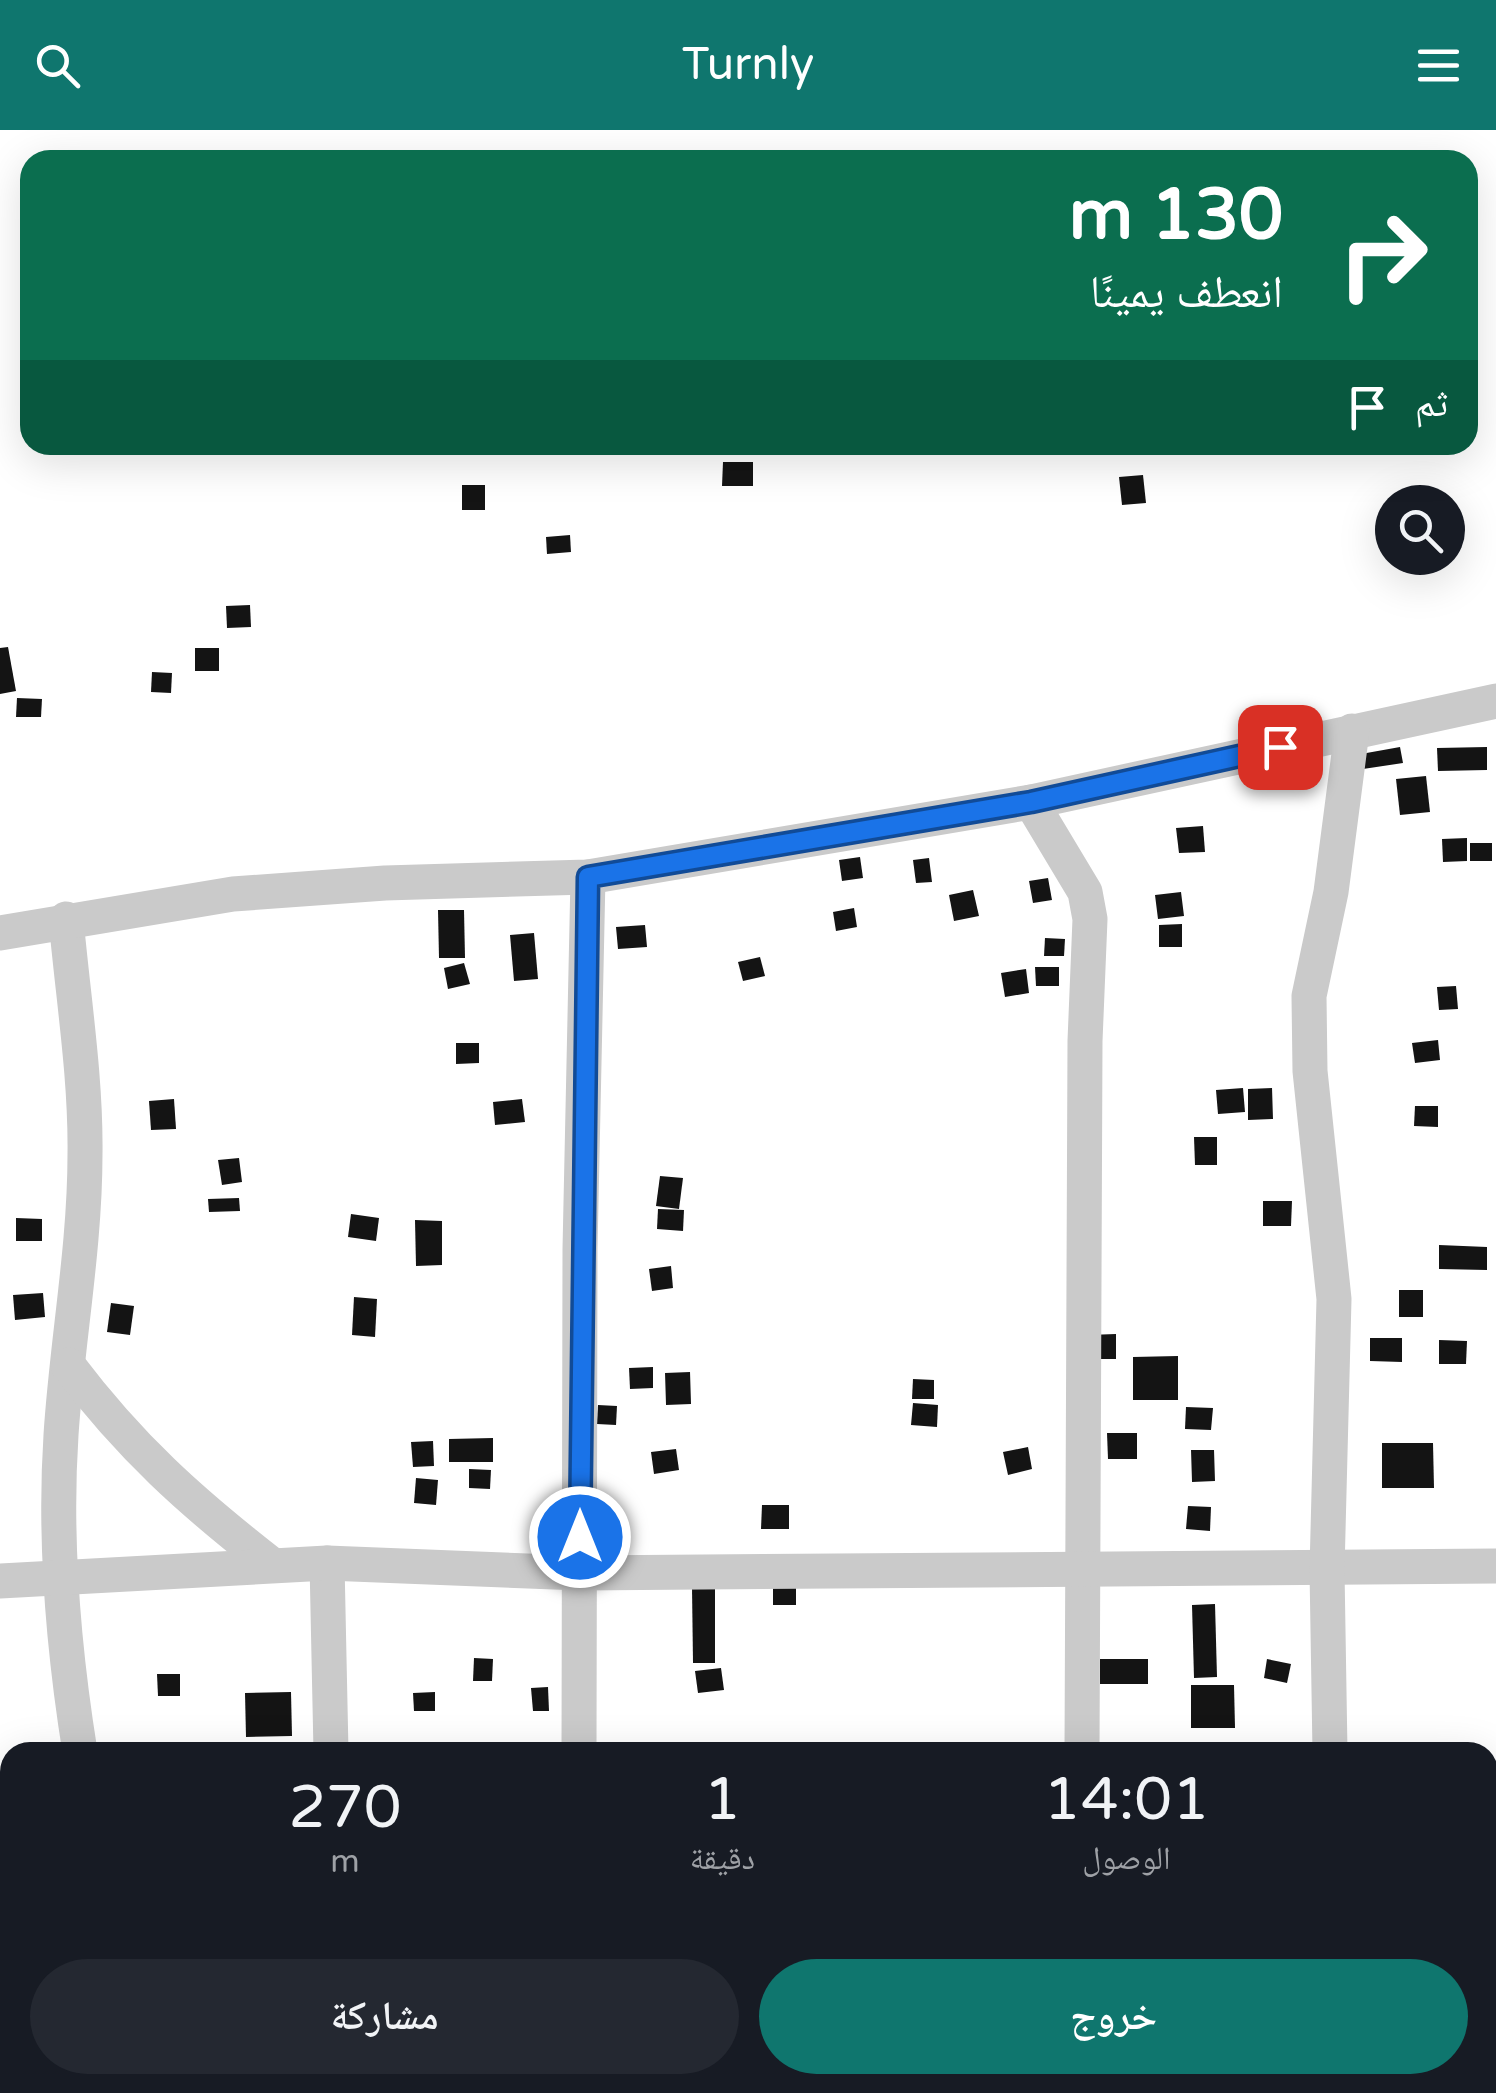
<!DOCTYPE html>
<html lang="ar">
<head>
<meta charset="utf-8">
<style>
	:root { --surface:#171b24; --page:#242831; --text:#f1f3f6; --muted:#9ea1a6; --accent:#0f766e }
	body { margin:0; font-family:"Varela Round","Noto Naskh Arabic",sans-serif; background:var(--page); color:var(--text); direction:rtl; height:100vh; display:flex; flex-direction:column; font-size:38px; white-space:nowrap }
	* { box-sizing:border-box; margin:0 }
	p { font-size:32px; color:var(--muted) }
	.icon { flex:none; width:55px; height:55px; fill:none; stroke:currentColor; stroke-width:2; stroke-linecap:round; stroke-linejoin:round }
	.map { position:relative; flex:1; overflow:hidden; direction:ltr }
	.details { position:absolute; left:0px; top:1612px; width:1498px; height:352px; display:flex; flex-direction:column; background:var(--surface); border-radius:30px 30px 0 0; box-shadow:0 10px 40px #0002; direction:rtl }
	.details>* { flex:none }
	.hud { position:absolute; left:20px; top:20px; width:1458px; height:305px; border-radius:30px; box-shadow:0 10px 40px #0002; direction:rtl; background:#0b6e4f; color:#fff; overflow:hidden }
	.fabs { position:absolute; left:1375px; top:355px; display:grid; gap:20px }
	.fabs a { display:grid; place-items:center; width:90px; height:90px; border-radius:50%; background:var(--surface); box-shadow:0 10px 40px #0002; font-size:50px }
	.pin { position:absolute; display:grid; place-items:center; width:85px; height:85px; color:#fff; margin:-42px; border-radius:20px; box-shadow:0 5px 15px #0006 }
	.me { position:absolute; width:110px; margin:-55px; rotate:0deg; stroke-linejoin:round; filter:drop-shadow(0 0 8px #0008) }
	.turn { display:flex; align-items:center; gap:35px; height:210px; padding:0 30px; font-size:45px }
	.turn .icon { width:130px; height:130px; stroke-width:2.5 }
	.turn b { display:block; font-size:70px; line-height:85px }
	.then { display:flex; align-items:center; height:95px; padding:0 30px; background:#0003; gap:20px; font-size:38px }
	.eta { display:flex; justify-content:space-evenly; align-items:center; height:170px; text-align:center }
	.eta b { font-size:60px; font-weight:600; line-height:70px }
	.button { display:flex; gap:20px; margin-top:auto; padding:20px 30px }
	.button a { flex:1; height:115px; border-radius:60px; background:var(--accent); color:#fff; font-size:40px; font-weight:600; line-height:115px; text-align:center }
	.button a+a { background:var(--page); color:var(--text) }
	header { display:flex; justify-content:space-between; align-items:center; height:130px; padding:0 30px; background:var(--accent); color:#fff; font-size:45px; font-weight:600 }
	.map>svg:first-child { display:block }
	.building { fill:#141414 }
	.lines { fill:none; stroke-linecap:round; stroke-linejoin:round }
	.street { stroke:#cacaca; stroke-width:35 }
	.route-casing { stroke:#114b97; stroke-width:25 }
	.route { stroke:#1a73e8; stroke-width:18 }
</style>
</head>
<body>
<header><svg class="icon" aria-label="menu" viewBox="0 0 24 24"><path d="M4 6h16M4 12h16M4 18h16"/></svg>Turnly<svg class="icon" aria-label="search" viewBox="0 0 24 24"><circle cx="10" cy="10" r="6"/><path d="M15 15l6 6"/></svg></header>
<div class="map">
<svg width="1496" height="1963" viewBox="0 0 1496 1963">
	<rect width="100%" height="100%" fill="#fff"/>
	<g class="building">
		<polygon points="723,332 753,332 753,356 722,356"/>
		<polygon points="1143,345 1146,373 1122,375 1119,347"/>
		<rect x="462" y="355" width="23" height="25"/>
		<polygon points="570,405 571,422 547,424 546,407"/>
		<polygon points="250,475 251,497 227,498 226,476"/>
		<polygon points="8,517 16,561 0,564 0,518"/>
		<rect x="195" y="518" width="24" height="23"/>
		<polygon points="152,542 172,543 171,563 151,562"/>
		<polygon points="17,568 42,569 41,587 16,587"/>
		<polygon points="1400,617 1403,633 1363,639 1361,624"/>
		<polygon points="1487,617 1487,640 1438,641 1437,618"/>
		<polygon points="1426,646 1430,682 1400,685 1396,649"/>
		<polygon points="1203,696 1205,722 1179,723 1176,698"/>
		<polygon points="1467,708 1467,731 1443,732 1442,709"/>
		<rect x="1470" y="713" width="22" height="18"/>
		<polygon points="860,727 863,748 842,751 839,730"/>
		<polygon points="929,728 932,752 916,753 913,730"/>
		<polygon points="1048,748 1052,770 1033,773 1029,751"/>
		<polygon points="973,760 979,786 954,791 949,765"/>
		<polygon points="1181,762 1184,786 1158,789 1155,765"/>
		<polygon points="854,778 857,797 836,801 833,782"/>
		<polygon points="438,780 464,780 465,828 439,828"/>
		<polygon points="1182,794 1182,817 1159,817 1159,795"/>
		<polygon points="645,795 647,817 618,819 616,797"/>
		<polygon points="534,803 538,849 514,851 510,805"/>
		<polygon points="1045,808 1065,809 1064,826 1044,826"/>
		<polygon points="760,827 765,846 743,851 738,832"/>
		<polygon points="464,833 470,854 448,859 444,838"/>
		<polygon points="1035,837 1059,837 1059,856 1036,856"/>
		<polygon points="1026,839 1029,863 1005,867 1001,843"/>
		<polygon points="1456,856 1458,879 1439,880 1437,857"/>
		<polygon points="1438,910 1440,930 1415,933 1412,913"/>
		<polygon points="456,913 479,913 479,933 456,934"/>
		<polygon points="1243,958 1245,982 1218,984 1216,960"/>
		<polygon points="1272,958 1273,989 1248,990 1248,959"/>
		<polygon points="174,969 176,999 151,1000 149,971"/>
		<polygon points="522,969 525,992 495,995 493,972"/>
		<polygon points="1415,976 1438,976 1438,997 1414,996"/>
		<polygon points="1194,1007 1217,1007 1217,1035 1195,1035"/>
		<polygon points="239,1028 242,1052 222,1055 218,1030"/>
		<polygon points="660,1046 683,1048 679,1079 656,1076"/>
		<polygon points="239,1068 240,1081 209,1082 208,1069"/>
		<polygon points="1263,1071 1292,1071 1291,1096 1263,1096"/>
		<polygon points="658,1079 684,1080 683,1101 657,1099"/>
		<polygon points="351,1084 379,1088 376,1111 348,1107"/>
		<polygon points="16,1088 42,1089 42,1111 16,1111"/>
		<polygon points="415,1090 442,1091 442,1135 416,1136"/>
		<polygon points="1439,1115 1487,1117 1487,1140 1439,1139"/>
		<polygon points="671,1136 673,1158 652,1161 649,1139"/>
		<rect x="1399" y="1160" width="24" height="27"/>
		<polygon points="43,1163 45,1187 15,1190 13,1165"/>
		<polygon points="354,1167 377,1169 375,1207 352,1205"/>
		<polygon points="111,1173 134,1176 130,1205 107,1202"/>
		<polygon points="1116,1204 1116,1229 1088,1229 1088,1205"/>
		<polygon points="1370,1208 1402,1208 1402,1232 1370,1231"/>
		<polygon points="1439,1210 1467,1211 1466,1234 1439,1234"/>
		<polygon points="1178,1226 1178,1270 1133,1270 1133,1227"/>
		<polygon points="653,1237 653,1258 630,1259 629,1238"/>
		<polygon points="690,1242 691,1274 666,1275 665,1243"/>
		<polygon points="913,1249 934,1250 934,1269 912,1269"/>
		<polygon points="913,1273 938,1275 937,1297 911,1295"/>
		<polygon points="598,1275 617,1276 616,1295 597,1294"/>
		<polygon points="1186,1277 1213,1278 1211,1300 1185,1299"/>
		<polygon points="1107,1303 1137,1303 1137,1329 1108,1329"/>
		<polygon points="493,1308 493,1332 449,1332 449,1309"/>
		<polygon points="433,1311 434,1336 413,1337 411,1312"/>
		<polygon points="1382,1313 1433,1313 1434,1358 1382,1358"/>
		<polygon points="1028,1317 1032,1339 1008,1345 1003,1322"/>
		<polygon points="676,1319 679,1340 654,1344 651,1322"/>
		<polygon points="1191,1320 1214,1320 1215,1351 1192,1352"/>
		<polygon points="469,1339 491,1340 490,1359 469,1358"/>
		<polygon points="416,1348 438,1350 436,1375 414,1373"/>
		<polygon points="762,1375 789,1375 789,1399 761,1399"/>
		<polygon points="1188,1376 1211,1377 1210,1401 1186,1399"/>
		<polygon points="773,1456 796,1457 796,1475 773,1475"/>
		<polygon points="692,1457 715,1457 715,1533 693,1533"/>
		<polygon points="1215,1474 1217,1547 1194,1548 1192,1475"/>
		<polygon points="474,1528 493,1529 492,1551 473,1551"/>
		<rect x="1100" y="1529" width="48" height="25"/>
		<polygon points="1267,1529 1291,1534 1287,1553 1264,1548"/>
		<polygon points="721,1538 724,1560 698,1563 695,1541"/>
		<polygon points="157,1544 180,1544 180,1566 158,1566"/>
		<polygon points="1191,1555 1234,1555 1235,1598 1191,1598"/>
		<polygon points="548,1557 549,1581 533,1581 531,1558"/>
		<polygon points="291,1562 292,1606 246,1607 245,1563"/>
		<polygon points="435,1562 435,1581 414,1581 413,1563"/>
		<rect x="380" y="1612" width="43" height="10"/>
	</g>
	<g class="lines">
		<g class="street">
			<polyline points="1031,672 1085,762 1090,789 1085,911 1082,1622"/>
			<path d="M66,789C73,867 86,947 85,1024C85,1119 67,1211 61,1305C54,1412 63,1516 80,1622"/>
			<polyline points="0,803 233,764 385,753 588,747 1031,672 1496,571"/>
			<path d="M68,1235C130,1317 190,1371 271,1434"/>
			<polyline points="327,1433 331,1622"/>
			<polyline points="0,1451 327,1433 580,1443 1496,1436"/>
			<polyline points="579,1622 580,1119 588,747"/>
			<polyline points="1330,1622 1327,1440 1334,1169 1310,941 1309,866 1331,762 1352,601"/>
			<polyline points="336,1955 336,1963"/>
			<polyline points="1084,1955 1084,1963"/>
			<polyline points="1339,1955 1339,1963"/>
			<polyline points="83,1963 84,1955"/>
			<polyline points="576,1963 576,1955"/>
		</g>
	</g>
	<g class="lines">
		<g class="route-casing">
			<polyline id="route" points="580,1407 588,747 1031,672 1280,617"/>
		</g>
		<use href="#route" class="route"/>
	</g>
</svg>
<div class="fabs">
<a><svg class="icon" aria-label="search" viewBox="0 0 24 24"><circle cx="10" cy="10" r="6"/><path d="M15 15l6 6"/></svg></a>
</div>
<div class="pin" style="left:1280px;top:617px;background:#d93025"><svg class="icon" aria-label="arrive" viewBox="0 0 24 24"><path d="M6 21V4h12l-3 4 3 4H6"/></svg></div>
<svg class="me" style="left:580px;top:1407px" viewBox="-20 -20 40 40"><circle r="17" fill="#1a73e8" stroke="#fff" stroke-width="3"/><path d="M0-11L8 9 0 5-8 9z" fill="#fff"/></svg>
<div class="hud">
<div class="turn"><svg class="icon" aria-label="right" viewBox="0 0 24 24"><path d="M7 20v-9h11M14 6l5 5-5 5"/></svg><div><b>130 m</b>انعطف يمينًا</div></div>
<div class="then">ثم<svg class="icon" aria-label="arrive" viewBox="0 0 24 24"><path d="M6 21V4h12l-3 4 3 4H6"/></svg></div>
</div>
<section class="details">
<div class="eta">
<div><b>14:01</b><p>الوصول</p></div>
<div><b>1</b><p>دقيقة</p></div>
<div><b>270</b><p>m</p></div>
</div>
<div class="button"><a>خروج</a><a>مشاركة</a></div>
</section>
</div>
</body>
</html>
